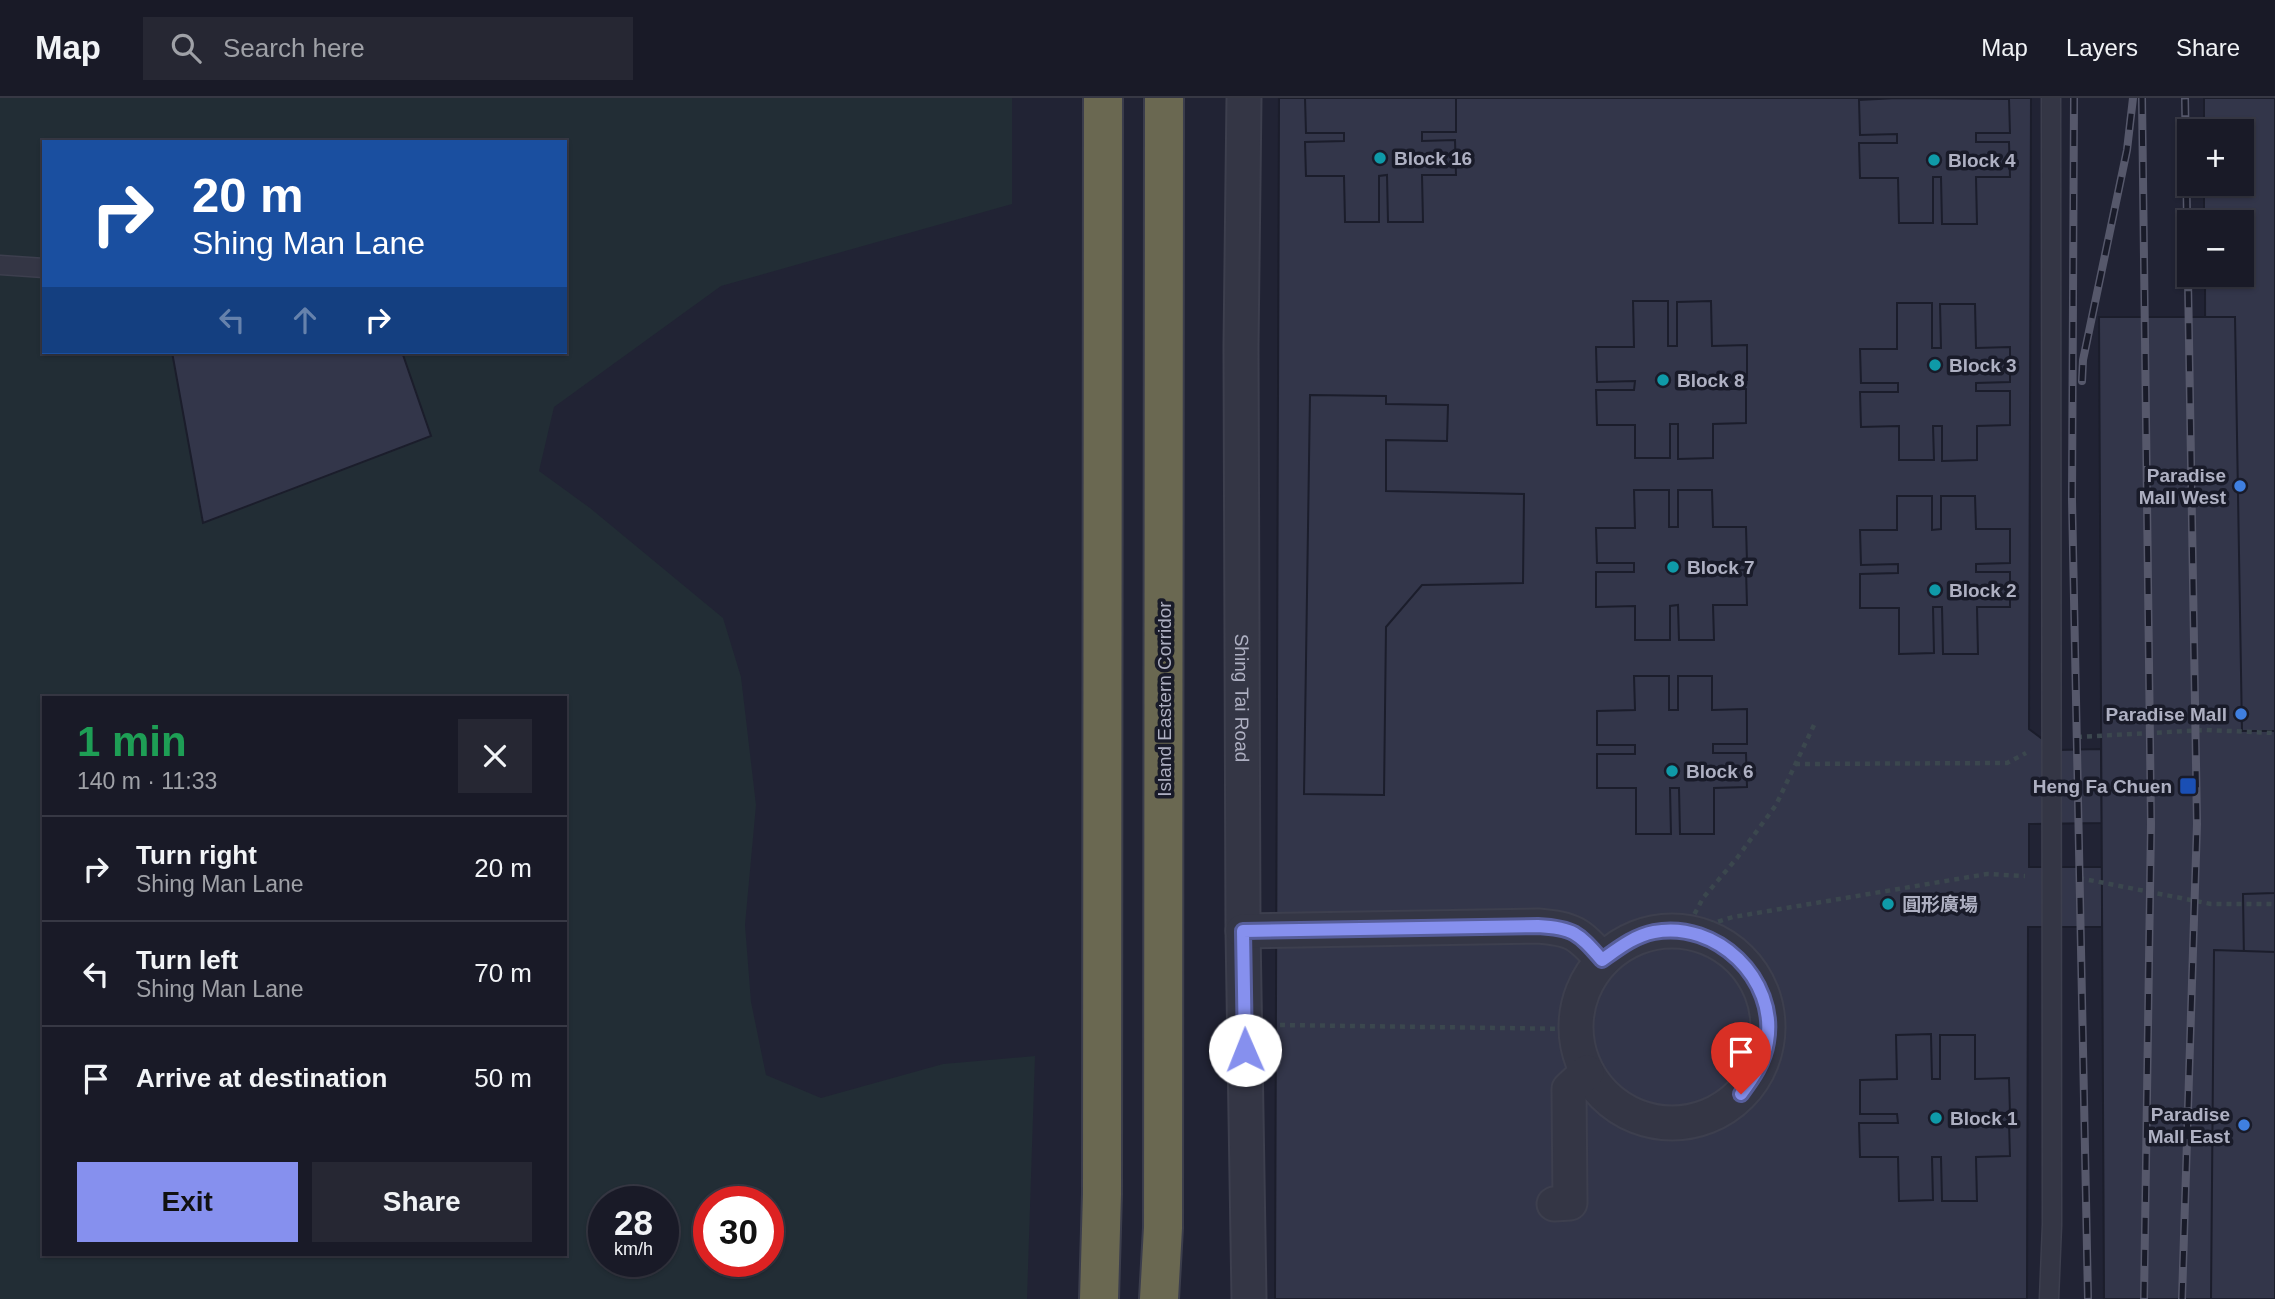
<!DOCTYPE html>
<html lang="en">
<head>
<meta charset="utf-8">
<style>
	:root { --surface:#191a27; --page:#262733; --text:#f1f3f6; --muted:#9fa1a7; --line:#373844; --accent:#8690ee }
	body { margin:0; font-family:Arial,"Noto Sans TC",sans-serif; background:var(--page); color:var(--text); height:100vh; display:flex; flex-direction:column; font-size:26px; white-space:nowrap }
	* { box-sizing:border-box; margin:0 }
	p { font-size:23px; color:var(--muted) }
	.icon { flex:none; width:38px; height:38px; fill:none; stroke:currentColor; stroke-width:2; stroke-linecap:round; stroke-linejoin:round }
	.map { position:relative; flex:1; overflow:hidden }
	.drawer { position:absolute; left:42px; top:598px; width:525px; height:560px; display:flex; flex-direction:column; background:var(--surface); border-radius:0px; box-shadow:0 2px 5px #0004,0 0 0 2px var(--line) }
	.drawer>* { flex:none }
	.top-card { position:absolute; left:42px; top:42px; width:525px; height:214px; border-radius:0px; box-shadow:0 2px 5px #0004,0 0 0 2px var(--line); background:#1a4fa0; color:#fff; overflow:hidden }
	.buttons { position:absolute; left:2177px; top:21px; display:grid; gap:14px }
	.buttons a { display:grid; place-items:center; width:77px; height:77px; border-radius:0px; background:var(--surface); box-shadow:0 2px 5px #0004,0 0 0 2px var(--line); font-size:35px }
	.speed { position:absolute; left:588px; top:1088px; display:flex; gap:14px; font-size:35px; font-weight:700; text-align:center }
	.speed>* { display:grid; place-content:center; width:91px; height:91px; border-radius:50%; background:var(--surface); box-shadow:0 2px 5px #0004,0 0 0 2px var(--line); line-height:1 }
	.speed small { font-size:18px; font-weight:400 }
	.speed .limit { border:10px solid #d22; background:#fff; color:#111 }
	.pin { position:absolute; display:grid; place-items:center; width:60px; height:60px; color:#fff; margin:-72px -30px; border-radius:50% 50% 50% 0; rotate:-45deg; box-shadow:0 0 7px #0007 }
	.pin .icon { rotate:45deg }
	.me { position:absolute; width:77px; margin:-38px; rotate:359deg; stroke-linejoin:round; filter:drop-shadow(0 0 5px #0008) }
	.turn { display:flex; align-items:center; gap:24px; height:147px; padding:0 35px; font-size:32px }
	.turn .icon { width:91px; height:91px; stroke-width:2.5 }
	.turn b { display:block; font-size:49px; line-height:60px }
	.lanes { display:flex; align-items:center; height:66px; padding:0 35px; background:#0003; justify-content:center; gap:35px; direction:ltr }
	.lanes .off { opacity:.35 }
	.round { display:grid; place-items:center; flex:none; width:74px; height:74px; border-radius:0px; background:var(--page) }
	.overview { display:flex; align-items:center; justify-content:space-between; height:119px; padding:0 35px }
	h1 { font-size:42px; font-weight:800; line-height:52px; color:#1e9e55 }
	.action { display:flex; gap:14px; margin-top:auto; padding:14px 35px }
	.action a { flex:1; height:80px; border-radius:0px; background:var(--accent); color:#111; font-size:28px; font-weight:800; line-height:80px; text-align:center }
	.action a+a { background:var(--page); color:var(--text) }
	ul { padding:0; list-style:none }
	li { display:flex; align-items:center; gap:21px; height:105px; padding:0 35px; border-top:2px solid var(--line) }
	li div { flex:1 }
	li b { display:block; font-size:26px }
	li em { font-style:normal }
	header { display:flex; align-items:center; gap:42px; box-sizing:border-box; height:98px; padding:0 35px; background:var(--surface); border-bottom:2px solid var(--line) }
	header strong { font-size:33px }
	nav { display:flex; gap:38px; margin-inline-start:auto; font-size:24px }
	.search { width:490px; height:63px; background:var(--page); display:flex; align-items:center; gap:18px; box-sizing:border-box; padding:0 24px; border-radius:0px; color:var(--muted); font-size:26px }
	.map>svg:first-child { display:block }
	.green { fill:#222d35; fill-rule:evenodd }
	.building { fill:#33364a; stroke:#1b1d2b; stroke-width:2 }
	.lines { fill:none; stroke-linecap:round; stroke-linejoin:round }
	.service-casing { stroke:#3d3f4e; stroke-width:21 }
	.minor-casing { stroke:#3d3f4e; stroke-width:37 }
	.motorway-casing { stroke:#3b3d4c; stroke-width:42 }
	.path { stroke:#3b474e; stroke-width:4.5; stroke-dasharray:5 5; stroke-linecap:butt }
	.service { stroke:#343645; stroke-width:18 }
	.minor { stroke:#343645; stroke-width:33 }
	.motorway { stroke:#6a6851; stroke-width:38 }
	.rail-casing { stroke:#56586b; stroke-width:8 }
	.rail { stroke:#191b29; stroke-width:5; stroke-dasharray:16; stroke-linecap:butt }
	.route-casing { stroke:#575e9b; stroke-width:18 }
	.route { stroke:#8690ee; stroke-width:12 }
	.culture-dot { fill:#0f9aa8; stroke:#191b29; stroke-width:2.5 }
	.shop-dot { fill:#3f7fe0; stroke:#191b29; stroke-width:2.5 }
	.transit-dot { fill:#1a4fb4; stroke:#191b29; stroke-width:2.5 }
	.labels { text-anchor:middle; dominant-baseline:central; stroke-width:7; stroke-linejoin:round; paint-order:stroke }
	.poi-label { font-size:19px; font-weight:bold; fill:#aeb0c2; stroke:#191b29; text-anchor:start }
	.street-label { font-size:19px; fill:#aeb0c2; stroke:#191b29 }
</style>
</head>
<body>
<header>
<strong>Map</strong>
<div class="search"><svg class="icon" aria-label="search" viewBox="0 0 24 24"><circle cx="10" cy="10" r="6"/><path d="M15 15l6 6"/></svg>Search here</div>
<nav><a>Map</a><a>Layers</a><a>Share</a></nav>
</header>
<div class="map">
<svg width="2275" height="1201" viewBox="0 0 2275 1201">
	<rect width="100%" height="100%" fill="#212334"/>
	<path class="green" d="M0,0H1012V106L721,188L554,309L539,373L590,410L723,520L741,579L756,707L745,827L751,904L766,977L821,1000L943,966L1035,958L1027,1201H0ZM44,44H565V254H44ZM44,600H565V1157H44ZM604,1104H663V1164H604ZM709,1104H768V1164H709Z"/>
	<g class="building">
		<polygon points="1279,0 2031,0 2029,631 2057,652 2101,651 2102,725 2029,726 2029,769 2102,769 2102,829 2028,829 2027,1201 1275,1201"/>
		<polygon points="1305,0 1456,0 1456,34 1422,34 1422,43 1455,42 1456,77 1422,77 1423,124 1388,124 1387,77 1379,78 1379,124 1345,124 1344,78 1306,78 1305,44 1344,43 1344,35 1306,35"/>
		<polygon points="1897,0 2009,1 2010,35 1976,35 1976,44 2009,44 2010,79 1976,79 1977,126 1942,126 1941,79 1933,79 1933,125 1899,125 1898,80 1860,80 1859,45 1897,45 1897,36 1860,37 1859,2"/>
		<polygon points="2204,0 2275,0 2275,599 2206,600 2205,177 2242,177 2242,124 2204,124 2204,86 2242,86 2242,33 2204,33"/>
		<polygon points="2204,0 2275,0 2275,1201 2211,1201 2214,852 2206,632 2205,177 2242,177 2242,124 2204,124 2204,86 2242,86 2242,33 2204,33"/>
		<polygon points="1633,203 1668,203 1668,248 1677,248 1677,204 1711,203 1712,248 1747,247 1747,282 1712,283 1712,291 1746,291 1746,325 1713,326 1713,360 1678,361 1678,326 1670,326 1670,360 1635,360 1635,327 1597,327 1596,292 1634,292 1635,283 1597,284 1596,249 1634,249"/>
		<polygon points="1897,205 1932,205 1932,250 1941,250 1940,206 1975,206 1976,250 2010,249 2010,284 1976,285 1976,293 2010,293 2010,327 1977,328 1977,362 1942,363 1942,328 1933,328 1934,362 1899,362 1899,328 1861,329 1860,294 1898,294 1898,285 1861,285 1860,251 1897,251"/>
		<polygon points="2099,219 2235,219 2242,633 2275,633 2275,795 2243,796 2249,1201 2104,1201"/>
		<polygon points="172,254 402,254 431,338 203,425"/>
		<polygon points="1310,297 1386,298 1386,306 1448,307 1447,343 1386,342 1386,393 1524,396 1523,485 1422,487 1386,529 1384,697 1304,696"/>
		<polygon points="1634,392 1669,392 1669,429 1678,429 1678,392 1712,392 1713,429 1746,429 1747,464 1712,464 1712,473 1746,472 1747,507 1713,507 1714,542 1679,542 1678,507 1670,508 1670,542 1635,542 1635,508 1596,509 1596,474 1634,474 1634,465 1597,465 1596,430 1635,430"/>
		<polygon points="1897,398 1932,398 1932,432 1941,431 1941,398 1975,398 1976,431 2010,431 2010,465 1976,466 1976,474 2010,474 2010,509 1977,509 1978,556 1943,556 1942,509 1933,509 1934,555 1899,556 1899,510 1860,510 1860,476 1898,475 1898,466 1861,467 1860,432 1897,432"/>
		<polygon points="1634,578 1669,578 1669,612 1678,612 1678,578 1712,578 1712,612 1747,611 1747,646 1713,646 1713,655 1746,655 1747,689 1714,690 1714,736 1680,736 1679,690 1670,690 1671,736 1636,736 1636,690 1597,690 1597,656 1635,656 1635,647 1597,647 1597,613 1635,612"/>
		<polygon points="2214,852 2275,854 2275,1201 2211,1201"/>
		<polygon points="1931,936 1932,981 1940,981 1940,937 1975,937 1975,981 2009,980 2010,1015 1975,1015 1976,1024 2009,1024 2010,1058 1976,1059 1977,1103 1942,1103 1941,1059 1932,1059 1933,1102 1899,1103 1898,1059 1860,1059 1859,1025 1898,1025 1897,1016 1860,1016 1860,982 1897,981 1896,937"/>
	</g>
	<g class="lines">
		<g class="service-casing">
			<g id="service">
				<polyline points="0,167 44,170"/>
				<polyline points="2049,1201 2052,1127 2051,0"/>
			</g>
		</g>
		<g class="minor-casing">
			<g id="minor">
				<path id="s1" d="M1244,0L1241,248L1243,833L1249,1201"/>
				<path d="M1243,833L1538,828C1574,831 1578,835 1603,862"/>
				<circle cx="1672" cy="929" r="96"/>
				<polyline points="1554,1106 1570,1105 1569,991 1587,974"/>
			</g>
		</g>
		<g class="motorway-casing">
			<g id="motorway">
				<polyline points="1099,1201 1102,1096 1103,0"/>
				<polyline points="1159,1201 1163,1130 1164,0"/>
			</g>
		</g>
		<g class="path">
			<polyline points="1814,627 1776,707 1737,760 1703,800 1685,834 1733,819 1987,776 2025,778"/>
			<polyline points="2077,639 2206,632 2275,635"/>
			<polyline points="1795,666 2007,665 2026,655"/>
			<polyline points="2079,780 2211,806 2275,806"/>
			<polyline points="1280,927 1576,931"/>
		</g>
		<use href="#service" class="service"/>
		<use href="#minor" class="minor"/>
		<use href="#motorway" class="motorway"/>
		<g class="rail-casing">
			<g id="rail">
				<polyline points="2074,0 2072,401 2088,1201"/>
				<polyline points="2142,0 2151,726 2144,1201"/>
				<polyline points="2082,283 2083,262 2127,52 2133,0"/>
				<polyline points="2182,1201 2197,726 2185,0"/>
			</g>
		</g>
		<use href="#rail" class="rail"/>
	</g>
	<g class="lines">
		<g class="route-casing">
			<path id="route" d="M1245,952L1243,833L1538,828C1574,830 1578,835 1602,862C1619,850 1634,838 1654,834C1716,822 1778,881 1767,944C1764,964 1753,980 1741,996"/>
		</g>
		<use href="#route" class="route"/>
	</g>
	<g class="culture-dot">
		<circle cx="1380" cy="60" r="7"/>
		<circle cx="1934" cy="62" r="7"/>
		<circle cx="1935" cy="267" r="7"/>
		<circle cx="1663" cy="282" r="7"/>
		<circle cx="1673" cy="469" r="7"/>
		<circle cx="1935" cy="492" r="7"/>
		<circle cx="1672" cy="673" r="7"/>
		<circle cx="1888" cy="806" r="7"/>
		<circle cx="1936" cy="1020" r="7"/>
	</g>
	<g class="shop-dot">
		<circle cx="2240" cy="388" r="7"/>
		<circle cx="2241" cy="616" r="7"/>
		<circle cx="2244" cy="1027" r="7"/>
	</g>
	<rect class="transit-dot" x="2179" y="679" width="18" height="18" rx="3.5"/>
	<g class="labels">
		<g class="poi-label">
			<text x="1394" y="60">Block 16</text>
			<text x="1948" y="62">Block 4</text>
			<text x="1949" y="267">Block 3</text>
			<text x="1677" y="282">Block 8</text>
			<text x="2226" y="377" text-anchor="end">Paradise<tspan x="2226" dy="22">Mall West</tspan></text>
			<text x="1687" y="469">Block 7</text>
			<text x="1949" y="492">Block 2</text>
			<text x="2227" y="616" text-anchor="end">Paradise Mall</text>
			<text x="1686" y="673">Block 6</text>
			<text x="2172" y="688" text-anchor="end">Heng Fa Chuen</text>
			<text x="1902" y="806">圓形廣場</text>
			<text x="2230" y="1016" text-anchor="end">Paradise<tspan x="2230" dy="22">Mall East</tspan></text>
			<text x="1950" y="1020">Block 1</text>
		</g>
		<g class="street-label">
			<text transform="translate(1164 601) rotate(-90)">Island Eastern Corridor</text>
			<text stroke="none"><textPath href="#s1" startOffset="600">Shing Tai Road</textPath></text>
		</g>
	</g>
</svg>
<div class="buttons">
<a>+</a>
<a>−</a>
</div>
<div class="speed"><div>28<small>km/h</small></div><div class="limit">30</div></div>
<div class="pin" style="left:1741px;top:996px;background:#d93025"><svg class="icon" aria-label="arrive" viewBox="0 0 24 24"><path d="M6 21V4h12l-3 4 3 4H6"/></svg></div>
<svg class="me" style="left:1245px;top:952px" viewBox="-20 -20 40 40"><circle r="19" fill="#fff"/><path d="M0-13L10 11 0 6-10 11z" fill="#8690ee"/></svg>
<div class="top-card">
<div class="turn"><svg class="icon" aria-label="right" viewBox="0 0 24 24"><path d="M7 20v-9h11M14 6l5 5-5 5"/></svg><div><b>20 m</b>Shing Man Lane</div></div>
<div class="lanes"><svg class="icon off" aria-label="left" viewBox="0 0 24 24"><path d="M17 20v-9H6M10 6l-5 5 5 5"/></svg><svg class="icon off" aria-label="ahead" viewBox="0 0 24 24"><path d="M12 20V5M6 11l6-6 6 6"/></svg><svg class="icon" aria-label="right" viewBox="0 0 24 24"><path d="M7 20v-9h11M14 6l5 5-5 5"/></svg></div>
</div>
<section class="drawer">
<div class="overview"><div><h1>1 min</h1><p>140 m · 11:33</p></div><a class="round"><svg class="icon" aria-label="close" viewBox="0 0 24 24"><path d="M6 6l12 12M18 6L6 18"/></svg></a></div>
<ul>
<li><svg class="icon" aria-label="right" viewBox="0 0 24 24"><path d="M7 20v-9h11M14 6l5 5-5 5"/></svg><div><b>Turn right</b><p>Shing Man Lane</p></div><em>20 m</em></li>
<li><svg class="icon" aria-label="left" viewBox="0 0 24 24"><path d="M17 20v-9H6M10 6l-5 5 5 5"/></svg><div><b>Turn left</b><p>Shing Man Lane</p></div><em>70 m</em></li>
<li><svg class="icon" aria-label="arrive" viewBox="0 0 24 24"><path d="M6 21V4h12l-3 4 3 4H6"/></svg><div><b>Arrive at destination</b></div><em>50 m</em></li>
</ul>
<div class="action"><a>Exit</a><a>Share</a></div>
</section>
</div>
</body>
</html>
